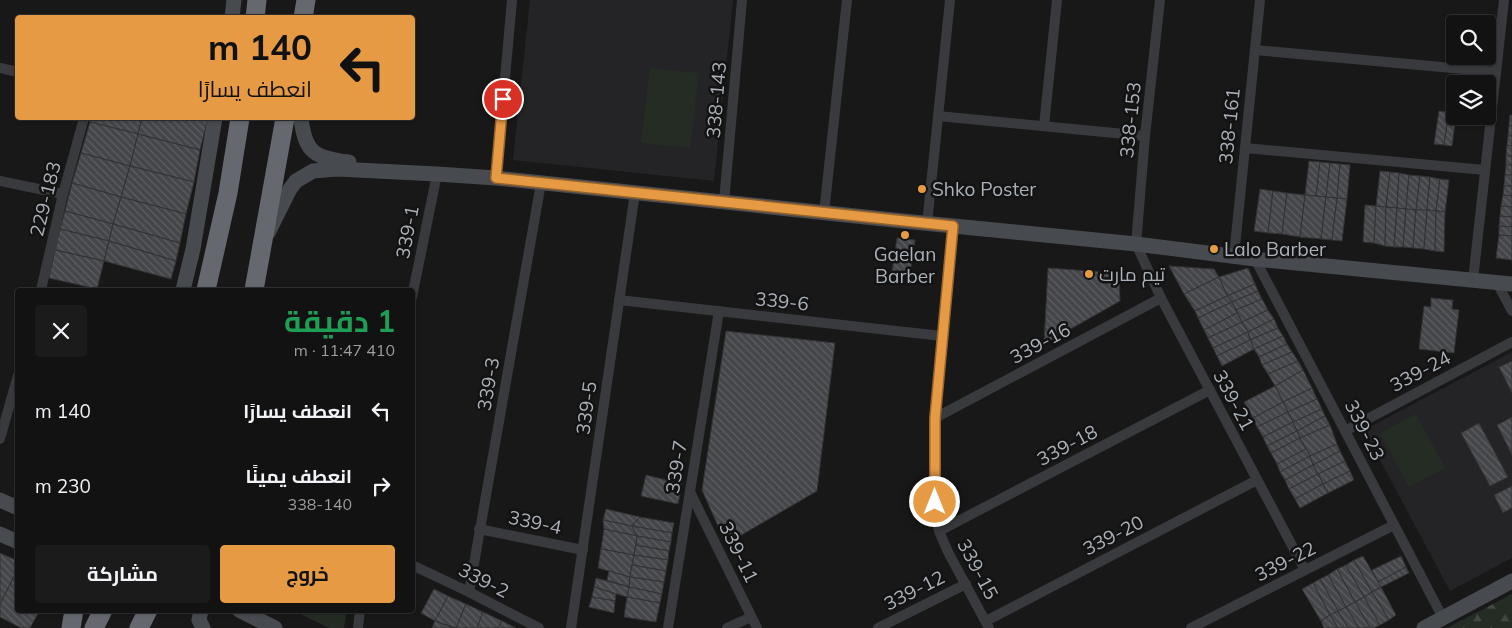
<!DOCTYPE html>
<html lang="ar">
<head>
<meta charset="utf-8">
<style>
	:root { --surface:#121213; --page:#1b1b1c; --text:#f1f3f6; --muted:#9c9ea0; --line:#313233; --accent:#e69a44 }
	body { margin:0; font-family:Mulish,Cairo,sans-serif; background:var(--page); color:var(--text); direction:rtl; height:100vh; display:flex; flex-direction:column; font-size:19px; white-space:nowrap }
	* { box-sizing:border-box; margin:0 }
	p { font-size:16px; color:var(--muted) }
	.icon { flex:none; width:28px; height:28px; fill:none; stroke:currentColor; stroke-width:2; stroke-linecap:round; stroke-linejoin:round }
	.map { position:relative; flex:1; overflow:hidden; direction:ltr }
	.panel { position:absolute; left:15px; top:288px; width:400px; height:325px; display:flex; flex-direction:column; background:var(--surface); border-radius:5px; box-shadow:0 1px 4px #0004,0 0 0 1px var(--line); direction:rtl }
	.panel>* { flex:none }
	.top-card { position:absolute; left:15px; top:15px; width:400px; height:105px; border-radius:5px; box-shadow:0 1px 4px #0004,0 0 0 1px var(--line); direction:rtl; background:#e69a44; color:#111; overflow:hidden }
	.buttons { position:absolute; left:1446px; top:15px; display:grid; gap:10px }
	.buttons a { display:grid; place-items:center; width:50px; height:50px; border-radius:5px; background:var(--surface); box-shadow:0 1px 4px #0004,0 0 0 1px var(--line); font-size:25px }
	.pin { position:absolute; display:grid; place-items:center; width:42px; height:42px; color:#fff; margin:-21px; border:2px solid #fff; border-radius:50%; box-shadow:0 1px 5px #0007 }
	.me { position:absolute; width:55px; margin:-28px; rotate:0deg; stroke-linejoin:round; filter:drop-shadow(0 0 4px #0008) }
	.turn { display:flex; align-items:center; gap:18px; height:105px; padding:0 20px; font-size:22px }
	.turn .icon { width:65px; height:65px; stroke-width:2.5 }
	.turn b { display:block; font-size:35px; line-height:42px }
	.round { display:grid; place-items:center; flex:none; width:52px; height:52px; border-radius:5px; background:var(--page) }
	.headline { display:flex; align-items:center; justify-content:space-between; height:85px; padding:0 20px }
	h1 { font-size:30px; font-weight:700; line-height:38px; color:#1e9e55 }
	.primary-button { display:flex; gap:10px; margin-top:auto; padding:10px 20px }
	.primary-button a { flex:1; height:58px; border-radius:5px; background:var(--accent); color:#111; font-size:20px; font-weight:700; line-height:58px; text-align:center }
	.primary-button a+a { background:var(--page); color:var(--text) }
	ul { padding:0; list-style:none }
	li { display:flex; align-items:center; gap:15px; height:75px; padding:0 20px }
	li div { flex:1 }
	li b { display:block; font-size:19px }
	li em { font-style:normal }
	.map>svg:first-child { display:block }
	.built { fill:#242426 }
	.forest { fill:url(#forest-firs) }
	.park { fill:#242c24 }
	.building { fill:url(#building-back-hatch); stroke:#323235 }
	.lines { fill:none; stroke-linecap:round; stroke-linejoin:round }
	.street { stroke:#393a3e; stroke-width:10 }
	.secondary { stroke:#474a4e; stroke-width:15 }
	.highway { stroke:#65696f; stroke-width:19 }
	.route-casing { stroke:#96642c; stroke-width:12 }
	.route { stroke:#e69a44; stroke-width:9 }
	.poi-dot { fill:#e69a44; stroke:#131314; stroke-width:2 }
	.labels { text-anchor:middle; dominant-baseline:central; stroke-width:5; stroke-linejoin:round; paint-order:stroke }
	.street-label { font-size:19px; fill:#abb1b8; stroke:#131314 }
	.poi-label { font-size:19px; fill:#abb1b8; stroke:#131314; text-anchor:start }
</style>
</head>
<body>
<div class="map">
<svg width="1512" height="628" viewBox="0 0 1512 628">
	<defs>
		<pattern id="forest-firs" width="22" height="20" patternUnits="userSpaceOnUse" patternTransform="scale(1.25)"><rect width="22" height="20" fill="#242c24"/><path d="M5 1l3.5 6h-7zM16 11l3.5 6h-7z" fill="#414842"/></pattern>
		<pattern id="building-back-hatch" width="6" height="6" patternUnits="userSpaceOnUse" patternTransform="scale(1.25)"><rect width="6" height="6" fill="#454649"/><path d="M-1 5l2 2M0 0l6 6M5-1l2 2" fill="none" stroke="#5d5e61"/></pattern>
	</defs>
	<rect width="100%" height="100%" fill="#181819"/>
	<g class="built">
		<polygon points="530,0 733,0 714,181 513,160"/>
		<polygon points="1512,352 1512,558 1450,591 1364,430"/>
	</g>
	<polygon class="forest" points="1512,594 1512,628 1447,628"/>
	<g class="park">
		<polygon points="650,68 699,73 690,148 641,143"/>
		<polygon points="1416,414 1445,468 1409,487 1380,433"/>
		<polygon points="292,610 347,610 344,628 329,628"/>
	</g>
	<g class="building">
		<polygon points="1439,111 1449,112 1444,145 1434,144"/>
		<polygon points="1449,112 1455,113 1456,116 1452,146 1444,145"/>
		<polygon points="1510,115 1512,115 1512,126 1509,125"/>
		<polygon points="91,118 142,118 138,134 90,122"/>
		<polygon points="142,118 208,118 200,150 138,134"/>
		<polygon points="90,122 138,134 130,166 81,153"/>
		<polygon points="1509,125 1512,126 1512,136 1508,136"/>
		<polygon points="138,134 200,150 194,182 130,166"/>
		<polygon points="1508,136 1512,136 1512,146 1507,145"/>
		<polygon points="1507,145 1512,146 1512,156 1506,156"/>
		<polygon points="81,153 130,166 121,197 72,183"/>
		<rect x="1506" y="156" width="6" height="9"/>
		<polygon points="1309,161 1320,162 1316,196 1305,195"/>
		<polygon points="1320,162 1330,163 1326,197 1316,196"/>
		<polygon points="1330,163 1340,164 1337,198 1326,197"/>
		<polygon points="1340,164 1350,165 1347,199 1337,198"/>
		<polygon points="1506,165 1512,165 1512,175 1505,175"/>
		<polygon points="130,166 194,182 186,214 121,197"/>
		<polygon points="1380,171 1390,172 1386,207 1376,206"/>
		<polygon points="1390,172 1399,173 1397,208 1386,207"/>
		<polygon points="1399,173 1409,175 1406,209 1397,208"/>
		<polygon points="1409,175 1420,176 1416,210 1406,209"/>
		<polygon points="1505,175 1512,175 1512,186 1504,186"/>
		<polygon points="1420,176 1430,177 1427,210 1416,210"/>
		<polygon points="1430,177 1440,179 1436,211 1427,210"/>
		<polygon points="1440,179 1449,180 1445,212 1436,211"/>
		<polygon points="72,183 121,197 113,224 65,211"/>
		<polygon points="1504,186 1512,186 1512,196 1503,195"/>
		<polygon points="1260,189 1273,191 1268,233 1254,231"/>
		<polygon points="1273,191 1287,193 1282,234 1268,233"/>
		<polygon points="1287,193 1305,195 1300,237 1282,234"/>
		<polygon points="1305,195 1326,197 1321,239 1300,237"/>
		<polygon points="1503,195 1512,196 1512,207 1501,206"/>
		<polygon points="121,197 186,214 180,243 113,224"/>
		<polygon points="1326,197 1337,198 1332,240 1321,239"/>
		<polygon points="1337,198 1347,199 1342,241 1332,240"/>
		<polygon points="1365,205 1376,206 1374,243 1363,242"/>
		<polygon points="1376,206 1386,207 1385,246 1374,243"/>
		<polygon points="1501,206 1512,207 1512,217 1500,216"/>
		<polygon points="1386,207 1397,208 1394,247 1385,246"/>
		<polygon points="1397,208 1406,209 1403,247 1394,247"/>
		<polygon points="1406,209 1416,210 1413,248 1403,247"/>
		<polygon points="1416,210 1427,210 1424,249 1413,248"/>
		<polygon points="1427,210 1436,211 1435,251 1424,249"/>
		<polygon points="65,211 113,224 109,241 60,229"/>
		<polygon points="1436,211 1445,212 1444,252 1435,251"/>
		<polygon points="1500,216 1512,217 1512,227 1499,226"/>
		<polygon points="113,224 180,243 176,261 109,241"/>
		<polygon points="1499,226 1512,227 1512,236 1499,235"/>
		<polygon points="60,229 109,241 104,261 55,250"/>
		<polygon points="1499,235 1512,236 1512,260 1496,258"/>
		<polygon points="897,238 915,240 910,274 892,272"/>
		<polygon points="109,241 176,261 171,279 104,261"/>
		<polygon points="55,250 104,261 97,289 49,278"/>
		<polygon points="1169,266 1214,269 1219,277 1184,294"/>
		<polygon points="1048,268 1119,273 1120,301 1044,344"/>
		<polygon points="1248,268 1255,284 1227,296 1219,277"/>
		<polygon points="1219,277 1227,296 1195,311 1184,294"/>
		<polygon points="1255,284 1258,291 1232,302 1227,296"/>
		<polygon points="1258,291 1262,299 1236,310 1232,302"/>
		<polygon points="1227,296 1232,302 1198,318 1195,311"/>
		<polygon points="1431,298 1453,300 1452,309 1459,310 1454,353 1419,349 1424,306 1431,307"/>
		<polygon points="1262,299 1268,310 1242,322 1236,310"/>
		<polygon points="1232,302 1237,313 1204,330 1198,318"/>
		<polygon points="1268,310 1274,319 1248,332 1242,322"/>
		<polygon points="1237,313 1242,322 1208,338 1204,330"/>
		<polygon points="1274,319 1278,328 1250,340 1248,332"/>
		<polygon points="1242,322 1248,332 1213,348 1208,338"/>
		<polygon points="1278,328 1283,336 1254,349 1250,340"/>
		<polygon points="726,331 835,343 817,491 726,544 702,490"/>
		<polygon points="1248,332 1250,340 1217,356 1213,348"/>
		<polygon points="1283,336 1287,344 1259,357 1254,349"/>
		<polygon points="1250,340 1254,349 1222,366 1217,356"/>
		<polygon points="1287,344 1292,352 1262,365 1259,357"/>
		<polygon points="1292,352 1298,361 1268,374 1262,365"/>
		<polygon points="1298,361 1303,370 1275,386 1268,374"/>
		<polygon points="1512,361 1512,393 1499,367"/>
		<polygon points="1303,370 1312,388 1283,402 1275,386"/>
		<polygon points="1275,386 1283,402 1253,418 1244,402"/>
		<polygon points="1312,388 1317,399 1288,412 1283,402"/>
		<polygon points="1317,399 1322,409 1293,422 1288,412"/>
		<polygon points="1283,402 1288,412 1257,427 1253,418"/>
		<polygon points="1322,409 1325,416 1297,431 1293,422"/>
		<polygon points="1288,412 1293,422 1263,437 1257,427"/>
		<polygon points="1325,416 1330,425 1300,438 1297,431"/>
		<polygon points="1512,417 1512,455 1497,425"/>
		<polygon points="1293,422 1297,431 1267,446 1263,437"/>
		<polygon points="1479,423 1508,477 1490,486 1461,433"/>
		<polygon points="1330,425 1337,444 1310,456 1300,438"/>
		<polygon points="1297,431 1300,438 1271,453 1267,446"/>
		<polygon points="1300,438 1306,449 1277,464 1271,453"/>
		<polygon points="1337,444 1340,451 1313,465 1310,456"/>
		<polygon points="1306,449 1310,456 1280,472 1277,464"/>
		<polygon points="1340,451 1345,461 1318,474 1313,465"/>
		<polygon points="1310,456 1313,465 1285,480 1280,472"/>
		<polygon points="1345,461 1350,471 1323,484 1318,474"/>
		<polygon points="1313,465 1318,474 1289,489 1285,480"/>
		<polygon points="1350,471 1354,480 1328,493 1323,484"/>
		<polygon points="1318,474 1323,484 1295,499 1289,489"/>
		<polygon points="646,475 682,484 678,504 641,496"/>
		<polygon points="1323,484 1328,493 1300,508 1295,499"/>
		<polygon points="1512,486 1512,508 1503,513 1494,495"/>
		<polygon points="606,509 640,517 632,526 603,520"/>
		<polygon points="640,517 674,523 672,533 632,526"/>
		<polygon points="603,520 632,526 637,536 604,529"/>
		<polygon points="632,526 672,533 671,542 637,536"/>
		<polygon points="604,529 637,536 634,555 601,549"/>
		<polygon points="637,536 671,542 669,551 636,545"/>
		<polygon points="636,545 669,551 668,560 634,555"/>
		<polygon points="601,549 634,555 630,577 598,568"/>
		<polygon points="0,553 18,561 18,569 0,604"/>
		<polygon points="634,555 668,560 666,571 632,565"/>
		<polygon points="1363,556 1381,587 1372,592 1354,560"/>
		<polygon points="1401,556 1406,567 1378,582 1372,570"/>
		<polygon points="1354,560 1372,592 1364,597 1346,565"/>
		<polygon points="632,565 666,571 664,582 630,577"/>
		<polygon points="1346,565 1364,597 1355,602 1337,569"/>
		<polygon points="1406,567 1409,573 1381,587 1378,582"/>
		<polygon points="18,569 18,610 40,610 30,628 21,628 0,617 0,604"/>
		<polygon points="1337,569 1355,602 1346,607 1328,575"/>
		<polygon points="609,571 630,577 629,587 607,580"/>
		<polygon points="1328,575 1346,607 1338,611 1320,579"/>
		<polygon points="630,577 664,582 662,594 629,587"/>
		<polygon points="596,578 629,587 627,597 594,587"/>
		<polygon points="1320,579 1338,611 1330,615 1313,583"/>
		<polygon points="1313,583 1330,615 1321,621 1302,589"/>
		<polygon points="594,587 616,594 615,601 592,597"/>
		<polygon points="629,587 662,594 660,603 627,597"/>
		<polygon points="1381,587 1396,615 1389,620 1372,592"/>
		<polygon points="434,589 448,596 435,621 421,613"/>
		<polygon points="1372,592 1389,620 1380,625 1364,597"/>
		<polygon points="448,596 466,604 456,628 435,621"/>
		<polygon points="592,597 615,601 614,613 589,607"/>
		<polygon points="627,597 660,603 656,622 624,617"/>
		<polygon points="1364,597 1380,625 1374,628 1370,628 1355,602"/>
		<polygon points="1355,602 1370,628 1359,628 1346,607"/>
		<polygon points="466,604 483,612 477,628 456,628"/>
		<polygon points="1346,607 1359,628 1348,628 1338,611"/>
		<polygon points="1338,611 1348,628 1338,628 1330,615"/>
		<polygon points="483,612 502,621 498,628 477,628"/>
		<polygon points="1330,615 1338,628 1324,628 1321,621"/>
		<polygon points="435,621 453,628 432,628"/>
		<polygon points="502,621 516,628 498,628"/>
	</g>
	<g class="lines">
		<g class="street">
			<polyline points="1160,0 1145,136 1136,244 1161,298 1305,570"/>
			<polyline points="1255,50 1496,72"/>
			<polyline points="0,68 18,72"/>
			<polyline points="938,116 1145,136"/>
			<polyline points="1044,126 1057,0"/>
			<polyline points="1245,148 1485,170"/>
			<polyline points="496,178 512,0"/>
			<polyline points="0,181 63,194"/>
			<polyline points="724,202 742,0"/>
			<polyline points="824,213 847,0"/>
			<polyline points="927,224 950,0"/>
			<polyline points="953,226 935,418 935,513 939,531 948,552 989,628"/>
			<polyline points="1234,256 1260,0"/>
			<polyline points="1255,259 1443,618"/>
			<polyline points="1473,280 1504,0"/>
			<polyline points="1497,283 1512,311"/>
			<polyline points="41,290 63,194 84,118"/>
			<polyline points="412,297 437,174"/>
			<polyline points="619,300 942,336"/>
			<polyline points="935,418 1161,298"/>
			<polyline points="1345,431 1512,342"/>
			<polyline points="0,439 18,375"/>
			<polyline points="690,492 757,628"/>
			<polyline points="479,529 583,550"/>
			<polyline points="939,531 1210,390"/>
			<polyline points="412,565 469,592 539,628"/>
			<polyline points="469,592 541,183"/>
			<polyline points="986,621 1257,480"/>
			<polyline points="358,628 360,610"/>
			<polyline points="571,628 635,193"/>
			<polyline points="668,628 719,311"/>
			<polyline points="727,628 751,617"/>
			<polyline points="878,628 966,584"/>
			<polyline points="1191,628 1394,525"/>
		</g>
		<g class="secondary">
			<polyline points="232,18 234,0"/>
			<path d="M301,118C305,153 315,158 349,162"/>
			<polyline points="268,233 290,189 296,181 313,171 337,169 437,174 496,178 903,221 1136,244 1255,259 1512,284"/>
			<polyline points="183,290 193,249 215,118"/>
			<polyline points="0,500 18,508"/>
			<polyline points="0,534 18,542"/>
			<polyline points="201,610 199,620 203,628"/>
			<polyline points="239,610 275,628"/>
			<polyline points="1424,628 1512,581"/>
		</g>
		<g class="highway">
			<polyline points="255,18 257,0"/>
			<polyline points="303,18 306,0"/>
			<polyline points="206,290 228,193 240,118"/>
			<polyline points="254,290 285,118"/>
			<polyline points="71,628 74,610"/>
			<polyline points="94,628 103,610"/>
			<polyline points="139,628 148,610"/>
		</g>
	</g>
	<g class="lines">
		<g class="route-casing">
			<polyline id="route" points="503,99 496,178 953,226 935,418 935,502"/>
		</g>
		<use href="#route" class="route"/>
	</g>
	<g class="poi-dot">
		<circle cx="922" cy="189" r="5"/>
		<circle cx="905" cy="235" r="5"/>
		<circle cx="1214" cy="249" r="5"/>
		<circle cx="1089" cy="274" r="5"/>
	</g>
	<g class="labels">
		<g class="street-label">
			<text transform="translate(716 100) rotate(-85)">338-143</text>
			<text transform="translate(1130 120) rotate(-84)">338-153</text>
			<text transform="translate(1229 126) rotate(-84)">338-161</text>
			<text transform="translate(45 199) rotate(-76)">229-183</text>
			<text transform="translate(407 232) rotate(-79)">339-1</text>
			<text transform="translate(782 301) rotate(6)">339-6</text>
			<text transform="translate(1040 343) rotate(-28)">339-16</text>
			<text transform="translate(1420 371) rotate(-28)">339-24</text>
			<text transform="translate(488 384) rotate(-80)">339-3</text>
			<text transform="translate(1234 400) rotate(62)">339-21</text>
			<text transform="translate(586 408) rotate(-82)">339-5</text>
			<text transform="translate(1365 430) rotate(63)">339-23</text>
			<text transform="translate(1067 445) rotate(-28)">339-18</text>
			<text transform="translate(676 467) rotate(-81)">339-7</text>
			<text transform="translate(535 522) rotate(12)">339-4</text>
			<text transform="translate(1113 535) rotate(-27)">339-20</text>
			<text transform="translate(739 552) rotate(64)">339-11</text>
			<text transform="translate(1285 561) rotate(-27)">339-22</text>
			<text transform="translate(978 569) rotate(62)">339-15</text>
			<text transform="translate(484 580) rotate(27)">339-2</text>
			<text transform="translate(914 590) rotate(-27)">339-12</text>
		</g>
		<g class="poi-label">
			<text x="932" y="189">Shko Poster</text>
			<text x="1224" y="249">Lalo Barber</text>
			<text x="905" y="254" text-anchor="middle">Gaelan<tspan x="905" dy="22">Barber</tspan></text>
			<text x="1099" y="274">تيم مارت</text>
		</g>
	</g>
</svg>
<div class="buttons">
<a><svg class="icon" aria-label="search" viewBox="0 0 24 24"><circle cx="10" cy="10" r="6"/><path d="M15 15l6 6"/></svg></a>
<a><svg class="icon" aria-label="layers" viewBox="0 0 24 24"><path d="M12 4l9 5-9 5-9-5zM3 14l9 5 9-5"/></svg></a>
</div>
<div class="pin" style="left:503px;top:99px;background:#d93025"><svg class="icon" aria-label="arrive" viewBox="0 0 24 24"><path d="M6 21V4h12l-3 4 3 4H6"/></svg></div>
<svg class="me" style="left:935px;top:502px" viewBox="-20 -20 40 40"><circle r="17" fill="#e69a44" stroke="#fff" stroke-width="3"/><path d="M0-11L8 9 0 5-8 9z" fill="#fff"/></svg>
<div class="top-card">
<div class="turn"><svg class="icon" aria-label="left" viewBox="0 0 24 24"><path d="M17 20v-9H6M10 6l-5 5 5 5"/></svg><div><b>140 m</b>انعطف يسارًا</div></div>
</div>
<section class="panel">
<div class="headline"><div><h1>1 دقيقة</h1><p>410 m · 11:47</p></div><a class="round"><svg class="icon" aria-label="close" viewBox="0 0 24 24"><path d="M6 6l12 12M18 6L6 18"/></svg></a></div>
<ul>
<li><svg class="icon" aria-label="left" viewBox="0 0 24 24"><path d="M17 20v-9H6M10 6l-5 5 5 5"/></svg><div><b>انعطف يسارًا</b></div><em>140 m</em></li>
<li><svg class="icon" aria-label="right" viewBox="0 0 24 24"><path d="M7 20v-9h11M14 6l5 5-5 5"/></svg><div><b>انعطف يمينًا</b><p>338-140</p></div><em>230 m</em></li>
</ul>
<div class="primary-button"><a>خروج</a><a>مشاركة</a></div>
</section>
</div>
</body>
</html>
